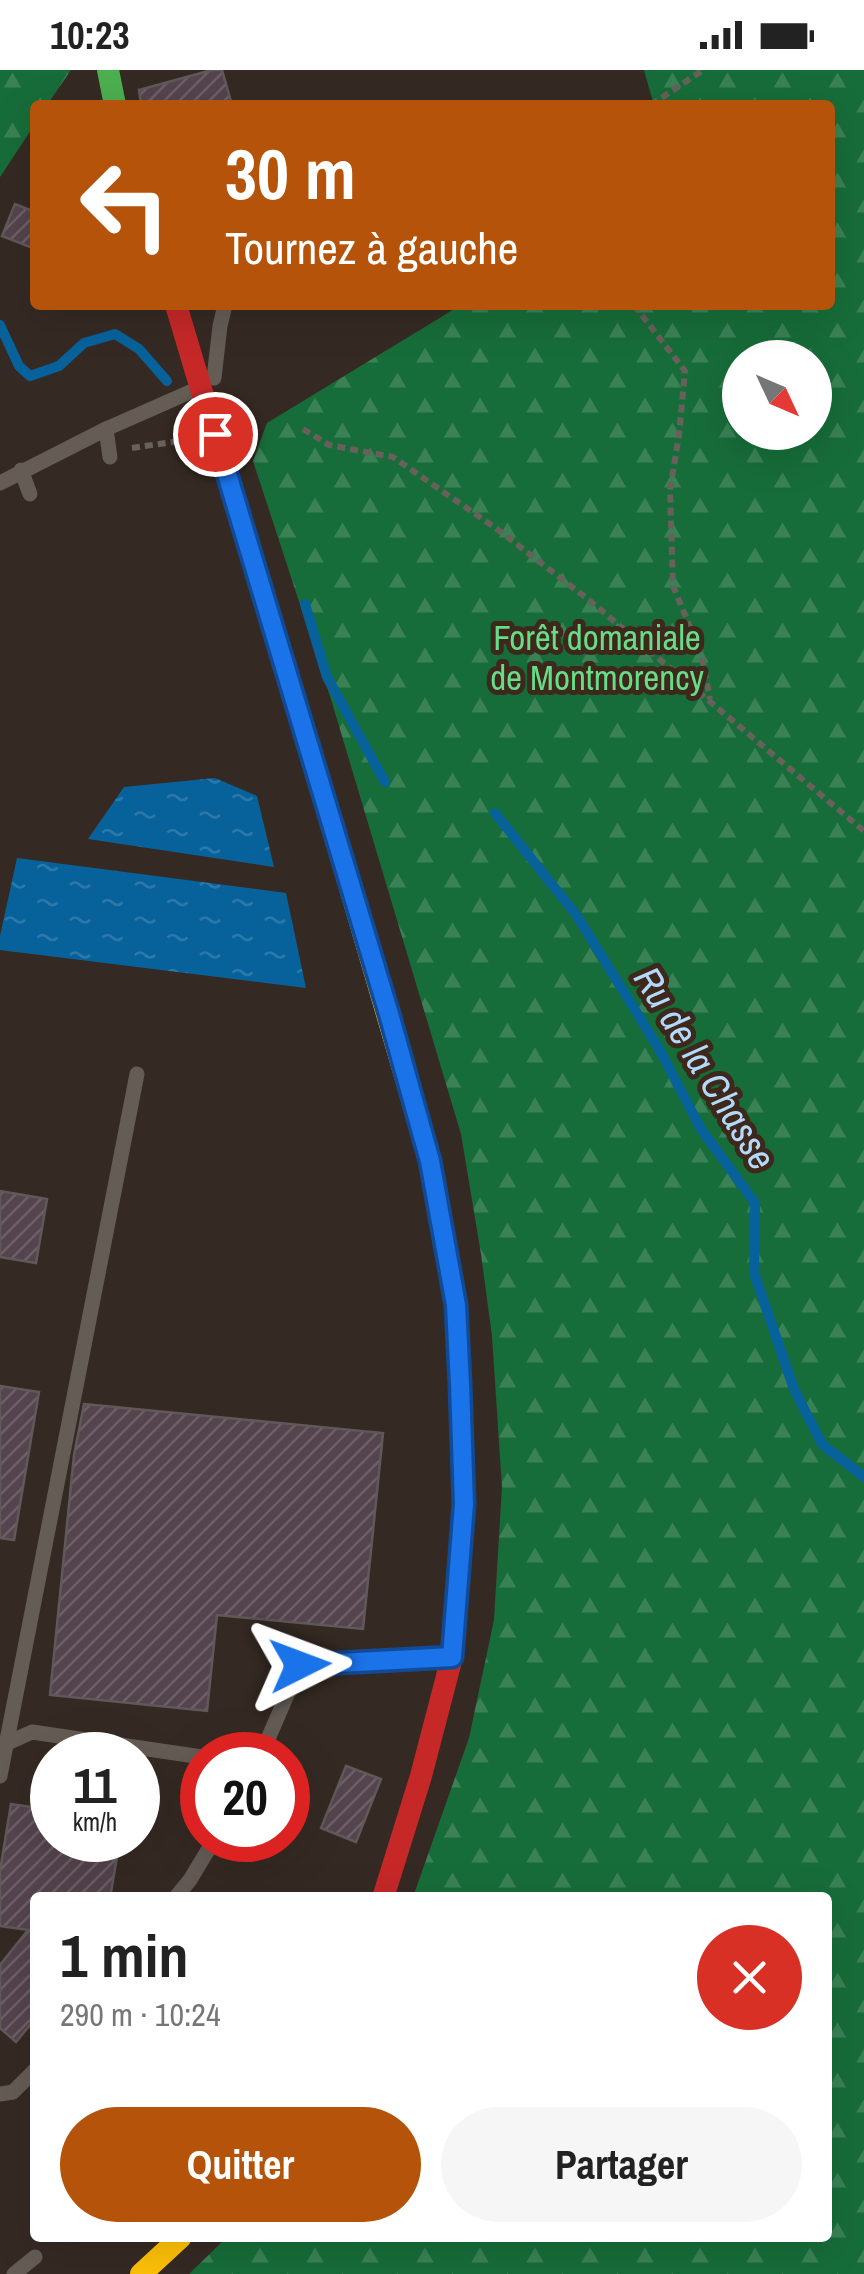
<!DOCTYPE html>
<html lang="fr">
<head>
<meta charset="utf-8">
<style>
	:root { --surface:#fff; --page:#f6f6f6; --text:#222; --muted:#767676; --accent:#b45309 }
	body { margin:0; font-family:"Archivo Narrow",sans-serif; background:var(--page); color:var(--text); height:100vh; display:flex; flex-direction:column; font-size:38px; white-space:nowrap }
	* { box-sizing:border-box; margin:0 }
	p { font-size:32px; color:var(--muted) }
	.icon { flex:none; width:55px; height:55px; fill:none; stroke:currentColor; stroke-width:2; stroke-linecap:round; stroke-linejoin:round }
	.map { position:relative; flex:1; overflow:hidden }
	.sheet { position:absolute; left:30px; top:1822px; width:802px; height:350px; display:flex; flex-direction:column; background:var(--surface); border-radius:10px; box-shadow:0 10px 40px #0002 }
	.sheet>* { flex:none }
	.guide { position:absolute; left:30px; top:30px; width:805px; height:210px; border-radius:10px; box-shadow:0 10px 40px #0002; background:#b45309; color:#fff; overflow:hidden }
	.needle { width:65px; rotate:134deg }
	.buttons { position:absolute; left:722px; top:270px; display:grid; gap:20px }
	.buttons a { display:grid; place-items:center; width:110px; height:110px; border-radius:50%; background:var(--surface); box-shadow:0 10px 40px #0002; font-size:50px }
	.speed { position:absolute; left:30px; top:1662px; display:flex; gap:20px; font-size:50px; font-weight:700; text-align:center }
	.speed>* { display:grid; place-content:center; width:130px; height:130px; border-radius:50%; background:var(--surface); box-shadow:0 10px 40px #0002; line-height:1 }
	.speed small { font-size:25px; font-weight:400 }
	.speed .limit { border:15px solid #d22; background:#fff; color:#111 }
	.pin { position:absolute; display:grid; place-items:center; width:85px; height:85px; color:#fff; margin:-42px; border:5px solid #fff; border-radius:50%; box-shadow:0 2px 10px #0007 }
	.me { position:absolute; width:110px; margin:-55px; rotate:87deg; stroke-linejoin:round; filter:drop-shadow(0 0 8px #0008) }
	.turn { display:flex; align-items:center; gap:35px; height:210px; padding:0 30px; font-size:45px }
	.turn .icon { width:130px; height:130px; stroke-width:2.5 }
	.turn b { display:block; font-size:70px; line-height:85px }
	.round { display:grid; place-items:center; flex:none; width:105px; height:105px; border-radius:52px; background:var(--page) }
	.head { display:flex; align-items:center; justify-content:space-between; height:170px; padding:0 30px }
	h1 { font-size:60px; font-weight:800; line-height:75px }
	.cta { display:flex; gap:20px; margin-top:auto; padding:20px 30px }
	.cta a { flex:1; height:115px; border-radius:60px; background:var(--accent); color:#fff; font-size:40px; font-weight:800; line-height:115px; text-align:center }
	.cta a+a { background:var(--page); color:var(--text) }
	.status { display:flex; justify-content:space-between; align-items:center; height:70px; padding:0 50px; background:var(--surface); direction:ltr }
	.status svg { height:28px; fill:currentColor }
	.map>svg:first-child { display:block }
	.forest { fill:url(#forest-firs); fill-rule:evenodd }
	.water { fill:url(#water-ripples) }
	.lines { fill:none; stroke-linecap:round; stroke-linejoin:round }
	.stream { stroke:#07629b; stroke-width:10 }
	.building { fill:url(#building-hatch); stroke:#615959; stroke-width:2.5 }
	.path { stroke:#68605a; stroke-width:6; stroke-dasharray:8 5; stroke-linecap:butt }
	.lane { stroke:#655c56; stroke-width:15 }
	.fast { stroke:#4caf50; stroke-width:22 }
	.slow { stroke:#ffc107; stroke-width:22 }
	.jam { stroke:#c62828; stroke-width:22 }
	.route-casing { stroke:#114b97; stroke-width:25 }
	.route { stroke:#1a73e8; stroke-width:18 }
	.labels { text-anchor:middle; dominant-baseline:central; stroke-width:10; stroke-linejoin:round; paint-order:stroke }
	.park-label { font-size:35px; fill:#67dd8a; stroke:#3d281b }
	.water-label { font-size:38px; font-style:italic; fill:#b3dafd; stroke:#3d281b }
</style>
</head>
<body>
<div class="status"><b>10:23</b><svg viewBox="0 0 49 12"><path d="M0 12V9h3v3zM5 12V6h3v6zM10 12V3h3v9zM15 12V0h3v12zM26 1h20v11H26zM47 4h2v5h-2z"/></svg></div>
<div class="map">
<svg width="864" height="2204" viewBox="0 0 864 2204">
	<defs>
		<pattern id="forest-firs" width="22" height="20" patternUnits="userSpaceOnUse" patternTransform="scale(2.5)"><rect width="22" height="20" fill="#176d39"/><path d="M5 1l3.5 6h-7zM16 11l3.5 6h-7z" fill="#3a8256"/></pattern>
		<pattern id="water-ripples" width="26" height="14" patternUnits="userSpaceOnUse" patternTransform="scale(2.5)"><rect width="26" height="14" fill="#07629b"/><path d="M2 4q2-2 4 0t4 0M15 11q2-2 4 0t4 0" fill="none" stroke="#2c79a9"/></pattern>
		<pattern id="building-hatch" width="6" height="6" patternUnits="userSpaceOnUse" patternTransform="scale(2.5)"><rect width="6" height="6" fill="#54444d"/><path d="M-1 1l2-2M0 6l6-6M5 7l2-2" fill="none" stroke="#6e5f66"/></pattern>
	</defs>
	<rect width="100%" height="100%" fill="#352a23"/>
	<g class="forest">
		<polygon points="0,0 71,0 47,35 35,35 35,54 0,107"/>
		<path d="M644,0H864V2204H189L226,2168H828V1828L413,1827L469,1668L494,1550L502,1417L492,1266L481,1184L461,1064L330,626L253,391L267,353L461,235H830V35H651L653,32ZM740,288H815V362H740Z"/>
	</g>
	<g class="water">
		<polygon points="215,708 257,726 274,797 88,769 124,717"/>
		<polygon points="17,788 286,823 306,918 0,880 0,866"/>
	</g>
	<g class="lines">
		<g class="stream">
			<polyline points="0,255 19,296 30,306 59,296 84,273 115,264 139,279 167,311"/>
			<polyline points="305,534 327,607 385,712"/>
			<polyline points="495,743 577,846 659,979 701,1059 755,1133 754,1203 794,1319 822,1374 864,1407"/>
		</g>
	</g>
	<g class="building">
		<polygon points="212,0 222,0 232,35 141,35 139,20"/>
		<polygon points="15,134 35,142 35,179 2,166"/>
		<polygon points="0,1121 47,1129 36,1193 0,1187"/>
		<polygon points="0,1316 39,1322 14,1470 0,1468"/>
		<polygon points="84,1334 383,1363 363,1559 217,1545 207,1641 50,1625 74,1385"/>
		<polygon points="346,1696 381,1709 356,1772 321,1758"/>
		<polygon points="11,1734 52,1740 52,1770 120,1770 110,1828 35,1828 35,1949 16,1972 0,1958 0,1895 28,1860 0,1856 0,1801"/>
	</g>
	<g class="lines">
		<g class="path">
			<polyline points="651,35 703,0"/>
			<polyline points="634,235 685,301 679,365 670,420 673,516 702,586 710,629"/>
			<polyline points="303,359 329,375 393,387 497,459 589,530 864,761"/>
			<polyline points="132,378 179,371"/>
		</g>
		<g class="lane">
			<polyline points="214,308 220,256 225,235"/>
			<polyline points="106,359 110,387"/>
			<polyline points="21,400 30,424"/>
			<polyline points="0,413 106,359 199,318"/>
			<polyline points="1,1676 32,1662 202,1687"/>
			<polyline points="261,1685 300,1595 448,1587"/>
			<polyline points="0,1706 137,1004"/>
			<polyline points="175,1828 190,1810 214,1770"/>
			<polyline points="0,2024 13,2022 35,2000"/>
			<polyline points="14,2204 35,2187"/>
		</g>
		<polyline class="fast" points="108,0 115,35"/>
		<g class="slow">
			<polyline points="346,804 430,1091 456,1235 464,1421"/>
			<polyline points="141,2204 180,2168"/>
		</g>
		<g class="jam">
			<polyline points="176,235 346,804"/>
			<polyline points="383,1828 421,1706 452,1587 464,1421"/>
		</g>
	</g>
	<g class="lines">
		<g class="route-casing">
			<polyline id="route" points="215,364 389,944 430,1091 456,1235 460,1314 464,1434 452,1587 300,1595"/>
		</g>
		<use href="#route" class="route"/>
	</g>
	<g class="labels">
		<g class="park-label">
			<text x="597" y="567">Forêt domaniale<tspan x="597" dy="40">de Montmorency</tspan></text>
		</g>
		<g class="water-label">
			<text transform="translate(705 998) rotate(58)">Ru de la Chasse</text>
		</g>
	</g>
</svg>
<div class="buttons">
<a><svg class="needle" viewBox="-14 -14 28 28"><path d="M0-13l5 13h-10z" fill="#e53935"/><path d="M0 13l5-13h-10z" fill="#767676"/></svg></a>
</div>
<div class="speed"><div>11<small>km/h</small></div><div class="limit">20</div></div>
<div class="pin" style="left:215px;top:364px;background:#d93025"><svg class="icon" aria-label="arrive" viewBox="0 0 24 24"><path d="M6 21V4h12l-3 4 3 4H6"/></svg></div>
<svg class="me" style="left:300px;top:1595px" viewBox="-20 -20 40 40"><path d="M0-17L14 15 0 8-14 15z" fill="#1a73e8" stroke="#fff" stroke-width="4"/></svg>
<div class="guide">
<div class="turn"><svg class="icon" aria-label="left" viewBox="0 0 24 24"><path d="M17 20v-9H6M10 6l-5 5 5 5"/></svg><div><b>30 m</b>Tournez à gauche</div></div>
</div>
<section class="sheet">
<div class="head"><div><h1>1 min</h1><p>290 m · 10:24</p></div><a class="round" style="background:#d93025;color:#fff"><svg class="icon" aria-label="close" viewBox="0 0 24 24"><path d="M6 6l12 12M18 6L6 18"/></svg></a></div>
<div class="cta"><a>Quitter</a><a>Partager</a></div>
</section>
</div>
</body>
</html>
